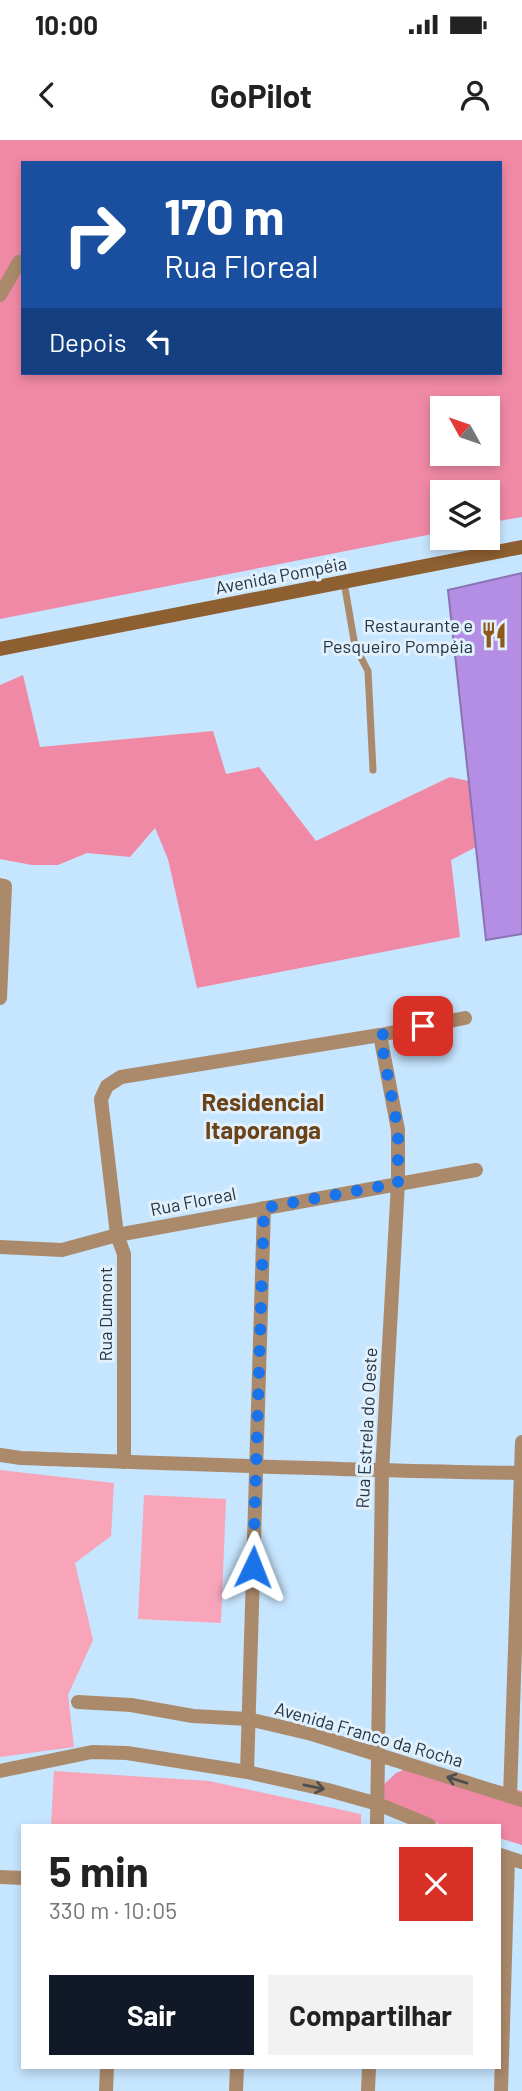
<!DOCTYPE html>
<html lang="pt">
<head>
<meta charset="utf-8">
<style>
	:root { --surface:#fff; --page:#f2f2f2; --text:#222; --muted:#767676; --accent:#111827 }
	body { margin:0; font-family:Barlow,sans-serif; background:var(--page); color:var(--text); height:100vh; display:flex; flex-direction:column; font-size:26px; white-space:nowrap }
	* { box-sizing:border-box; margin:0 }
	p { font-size:23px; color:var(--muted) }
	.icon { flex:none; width:38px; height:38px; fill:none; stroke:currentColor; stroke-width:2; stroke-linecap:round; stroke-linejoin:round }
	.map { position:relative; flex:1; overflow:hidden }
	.sheet { position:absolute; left:21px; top:1684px; width:480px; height:245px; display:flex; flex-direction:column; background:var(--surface); border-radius:0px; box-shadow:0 4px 10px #0003 }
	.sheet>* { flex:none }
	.hud { position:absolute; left:21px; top:21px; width:481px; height:214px; border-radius:0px; box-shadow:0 4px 10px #0003; background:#1a4fa0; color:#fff; overflow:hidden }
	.needle { width:46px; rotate:310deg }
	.controls { position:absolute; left:430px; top:256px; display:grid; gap:14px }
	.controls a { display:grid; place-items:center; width:70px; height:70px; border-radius:0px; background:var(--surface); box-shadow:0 4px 10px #0003; font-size:35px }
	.pin { position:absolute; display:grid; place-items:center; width:60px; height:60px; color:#fff; margin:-30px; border-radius:14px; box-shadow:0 4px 10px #0006 }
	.me { position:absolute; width:77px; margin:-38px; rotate:2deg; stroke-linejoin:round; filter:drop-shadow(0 0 5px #0008) }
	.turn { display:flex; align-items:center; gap:24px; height:147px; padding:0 28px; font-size:32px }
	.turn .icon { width:91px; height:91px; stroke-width:2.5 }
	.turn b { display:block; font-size:49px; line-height:60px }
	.then { display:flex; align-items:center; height:66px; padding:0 28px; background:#0003; gap:14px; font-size:26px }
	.round { display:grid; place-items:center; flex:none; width:74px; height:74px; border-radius:0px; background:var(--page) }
	.head { display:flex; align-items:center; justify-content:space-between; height:119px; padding:0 28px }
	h1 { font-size:42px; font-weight:700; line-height:52px }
	.button { display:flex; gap:14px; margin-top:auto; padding:14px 28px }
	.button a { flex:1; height:80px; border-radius:0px; background:var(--accent); color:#fff; font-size:28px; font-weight:700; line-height:80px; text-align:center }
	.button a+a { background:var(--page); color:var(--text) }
	.status { display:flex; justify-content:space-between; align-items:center; height:49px; padding:0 35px; background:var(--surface); direction:ltr }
	.status svg { height:19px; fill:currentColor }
	header { display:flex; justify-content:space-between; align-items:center; height:91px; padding:0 28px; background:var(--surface); font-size:32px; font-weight:700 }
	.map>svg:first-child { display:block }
	.green { fill:#f8a5ba }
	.forest { fill:#f089a5; fill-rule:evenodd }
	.water { fill:#b48ee4; stroke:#8973b3; stroke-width:2 }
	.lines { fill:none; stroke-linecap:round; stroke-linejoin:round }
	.service { stroke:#ab8a6c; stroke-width:7 }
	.minor { stroke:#ab8a6c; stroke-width:14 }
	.secondary { stroke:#8e5f31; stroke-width:14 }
	.oneway { stroke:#4d4e4d }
	.route { stroke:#1a73e8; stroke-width:12; stroke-dasharray:0 21.6 }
	.labels { text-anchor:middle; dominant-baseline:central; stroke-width:6; stroke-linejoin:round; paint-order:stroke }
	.street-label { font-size:18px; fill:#253440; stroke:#e1f0fd }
	.poi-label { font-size:18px; fill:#253440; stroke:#e1f0fd; text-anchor:end }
	.district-label { font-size:24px; font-weight:bold; fill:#6c4318; stroke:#e1f0fd }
</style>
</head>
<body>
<div class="status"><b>10:00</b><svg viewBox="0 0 49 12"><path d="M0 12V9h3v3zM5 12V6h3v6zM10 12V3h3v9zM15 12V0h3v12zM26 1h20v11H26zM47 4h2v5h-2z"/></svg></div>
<header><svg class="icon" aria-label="back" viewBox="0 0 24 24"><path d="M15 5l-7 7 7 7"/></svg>GoPilot<svg class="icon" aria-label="person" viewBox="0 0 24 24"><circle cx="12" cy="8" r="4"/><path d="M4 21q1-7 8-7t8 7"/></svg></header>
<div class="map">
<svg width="522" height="1951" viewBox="0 0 522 1951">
	<rect width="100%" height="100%" fill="#c6e5fe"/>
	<g class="green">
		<polygon points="0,1330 114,1343 111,1396 75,1423 93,1500 68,1555 74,1607 0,1617"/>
		<polygon points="144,1355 226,1359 221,1483 138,1479"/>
		<polygon points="54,1631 209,1641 361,1674 361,1685 51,1685"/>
	</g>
	<g class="forest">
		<path d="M0,0H522V377L488,383V352H443V392L0,479ZM23,23H500V233H23ZM443,268H488V313H443Z"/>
		<polygon points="23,535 40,607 213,591 226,634 259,627 316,701 450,637 510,650 522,683 451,720 460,797 197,848 168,719 155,688 130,717 87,713 58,725 32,725 0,719 0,545"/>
		<polygon points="415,1625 522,1651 522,1705 499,1698 499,1685 442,1685 392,1668 378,1650 396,1633"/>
	</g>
	<polygon class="water" points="522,433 522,794 486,800 448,450"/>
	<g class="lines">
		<polyline class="service" points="344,442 355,506 368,531 373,630"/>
		<g class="minor">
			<polyline points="0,155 19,122"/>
			<polyline points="0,745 5,746 0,858"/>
			<polyline points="0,1107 62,1110 117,1095 476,1030"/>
			<path d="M0,1315L21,1318C188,1324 355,1331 522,1333"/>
			<polyline points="124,1322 124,1114 117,1095 101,959 107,946 121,937 380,895 465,878"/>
			<polyline points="78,1562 131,1565 193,1576 248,1579 312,1594 522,1660"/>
			<polyline points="0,1631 92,1612 127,1613 247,1632 328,1650 378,1664 429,1685"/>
			<polyline points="247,1632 264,1068"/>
			<polyline points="510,1656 522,1302"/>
			<polyline points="377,1685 382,1332 398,1043 398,990 380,895"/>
			<polyline points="500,1715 522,1722"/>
			<polyline points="0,1737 23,1738"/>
			<polyline points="106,1951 107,1927"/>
			<polyline points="236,1951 237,1927"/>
			<polyline points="368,1951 369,1927"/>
			<polyline points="501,1951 508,1718"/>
		</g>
		<polyline class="secondary" points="0,509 522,407"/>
	</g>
	<defs><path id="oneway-shaft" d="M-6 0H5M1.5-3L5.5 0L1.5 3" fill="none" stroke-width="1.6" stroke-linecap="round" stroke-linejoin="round" transform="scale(1.75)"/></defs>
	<g class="oneway">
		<use href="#oneway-shaft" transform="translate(457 1640) rotate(-163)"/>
		<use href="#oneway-shaft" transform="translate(314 1647) rotate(12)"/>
	</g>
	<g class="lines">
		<polyline class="route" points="253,1427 264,1068 398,1043 398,990 380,895 423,886"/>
	</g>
	<defs>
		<g id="restaurant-bare" transform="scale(2.1)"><path d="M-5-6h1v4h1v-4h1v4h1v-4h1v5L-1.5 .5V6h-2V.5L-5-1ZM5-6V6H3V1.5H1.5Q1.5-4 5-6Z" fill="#925815" stroke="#e1f0fd" stroke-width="2.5" paint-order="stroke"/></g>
	</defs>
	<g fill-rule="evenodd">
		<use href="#restaurant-bare" x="494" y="495"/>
	</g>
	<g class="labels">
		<g class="street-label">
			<text transform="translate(281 435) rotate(-11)">Avenida Pompéia</text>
			<text transform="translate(193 1061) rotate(-11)">Rua Floreal</text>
			<text transform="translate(105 1174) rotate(-90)">Rua Dumont</text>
			<text transform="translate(366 1288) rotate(-87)">Rua Estrela do Oeste</text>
			<text transform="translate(369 1594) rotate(16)">Avenida Franco da Rocha</text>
		</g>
		<g class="poi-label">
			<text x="473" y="485">Restaurante e<tspan x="473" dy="21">Pesqueiro Pompéia</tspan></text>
		</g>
		<g class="district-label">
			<text x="263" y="961">Residencial<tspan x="263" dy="28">Itaporanga</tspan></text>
		</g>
	</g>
</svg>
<div class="controls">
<a><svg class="needle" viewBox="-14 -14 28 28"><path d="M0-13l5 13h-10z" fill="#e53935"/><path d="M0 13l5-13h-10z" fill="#767676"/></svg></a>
<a><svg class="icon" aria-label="layers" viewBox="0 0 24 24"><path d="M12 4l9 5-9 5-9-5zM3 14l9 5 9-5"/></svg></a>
</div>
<div class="pin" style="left:423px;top:886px;background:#d93025"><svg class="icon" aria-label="arrive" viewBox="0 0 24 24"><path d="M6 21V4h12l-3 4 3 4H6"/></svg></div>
<svg class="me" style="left:253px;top:1427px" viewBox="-20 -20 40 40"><path d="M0-17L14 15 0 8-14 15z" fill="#1a73e8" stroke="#fff" stroke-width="4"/></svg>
<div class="hud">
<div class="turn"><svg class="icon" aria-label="right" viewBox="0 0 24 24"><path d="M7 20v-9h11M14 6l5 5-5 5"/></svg><div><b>170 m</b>Rua Floreal</div></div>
<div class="then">Depois<svg class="icon" aria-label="left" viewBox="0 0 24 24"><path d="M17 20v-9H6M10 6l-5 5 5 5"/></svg></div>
</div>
<section class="sheet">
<div class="head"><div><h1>5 min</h1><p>330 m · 10:05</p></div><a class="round" style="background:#d93025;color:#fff"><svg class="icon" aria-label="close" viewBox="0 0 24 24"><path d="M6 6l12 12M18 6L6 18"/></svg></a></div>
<div class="button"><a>Sair</a><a>Compartilhar</a></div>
</section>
</div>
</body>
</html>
